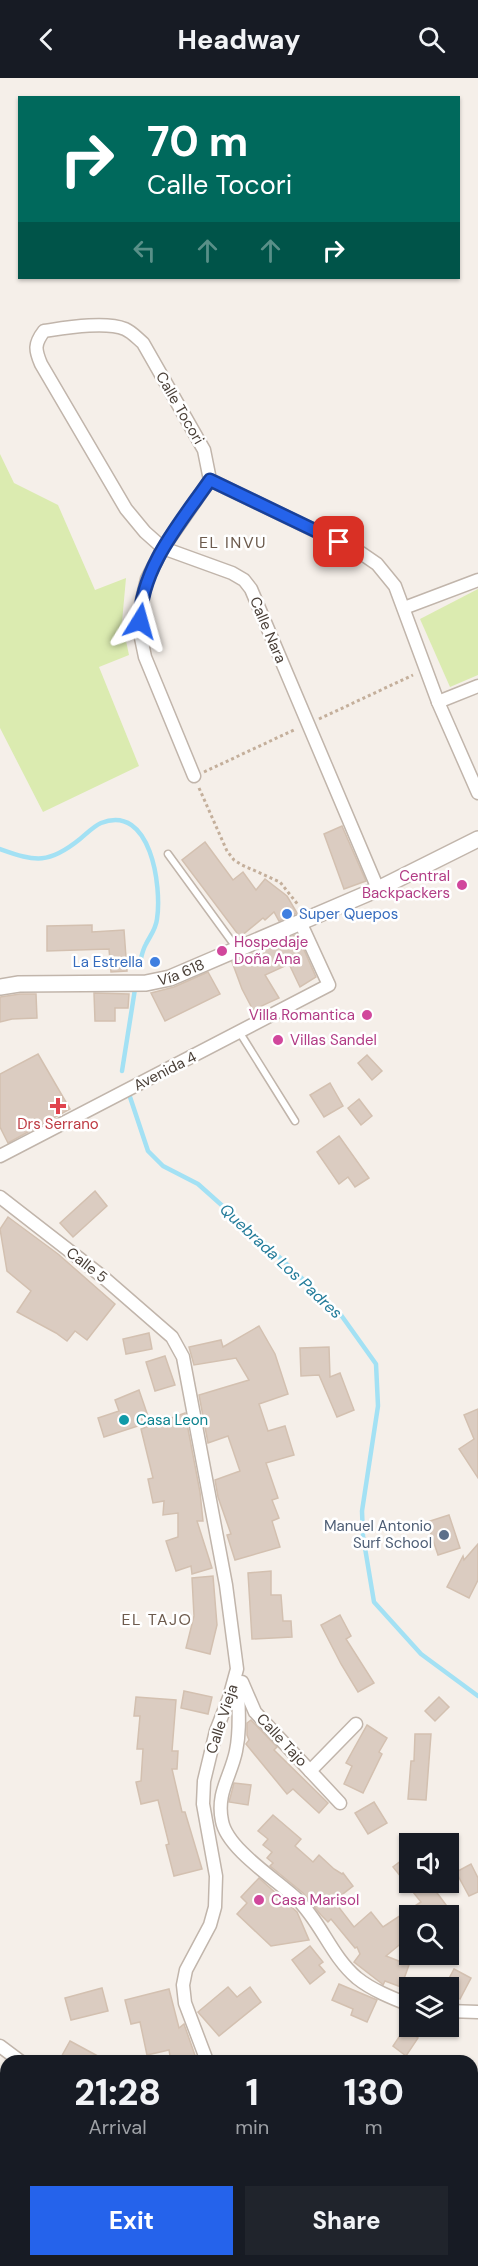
<!DOCTYPE html>
<html lang="en">
<head>
<meta charset="utf-8">
<style>
	:root { --surface:#171b24; --page:#20242c; --text:#f1f3f6; --muted:#9ea1a6; --accent:#2563eb }
	body { margin:0; font-family:"DM Sans",sans-serif; background:var(--page); color:var(--text); height:100vh; display:flex; flex-direction:column; font-size:22px; white-space:nowrap }
	* { box-sizing:border-box; margin:0 }
	p { font-size:20px; color:var(--muted) }
	.icon { flex:none; width:33px; height:33px; fill:none; stroke:currentColor; stroke-width:2; stroke-linecap:round; stroke-linejoin:round }
	.map { position:relative; flex:1; overflow:hidden }
	.panel { position:absolute; left:0px; top:1977px; width:478px; height:212px; display:flex; flex-direction:column; background:var(--surface); border-radius:18px 18px 0 0; box-shadow:0 2px 4px #0004 }
	.panel>* { flex:none }
	.guide { position:absolute; left:18px; top:18px; width:442px; height:183px; border-radius:0px; box-shadow:0 2px 4px #0004; background:#00695c; color:#fff; overflow:hidden }
	.buttons { position:absolute; left:399px; top:1755px; display:grid; gap:12px }
	.buttons a { display:grid; place-items:center; width:60px; height:60px; border-radius:0px; background:var(--surface); box-shadow:0 2px 4px #0004; font-size:30px }
	.pin { position:absolute; display:grid; place-items:center; width:51px; height:51px; color:#fff; margin:-26px; border-radius:12px; box-shadow:0 3px 9px #0006 }
	.me { position:absolute; width:66px; margin:-33px; rotate:8deg; stroke-linejoin:round; filter:drop-shadow(0 0 4px #0008) }
	.turn { display:flex; align-items:center; gap:21px; height:126px; padding:0 30px; font-size:27px }
	.turn .icon { width:78px; height:78px; stroke-width:2.5 }
	.turn b { display:block; font-size:42px; line-height:51px }
	.lanes { display:flex; align-items:center; height:57px; padding:0 30px; background:#0003; justify-content:center; gap:30px; direction:ltr }
	.lanes .off { opacity:.35 }
	.eta { display:flex; justify-content:space-evenly; align-items:center; height:102px; text-align:center }
	.eta b { font-size:36px; font-weight:800; line-height:42px }
	.button { display:flex; gap:12px; margin-top:auto; padding:12px 30px }
	.button a { flex:1; height:69px; border-radius:0px; background:var(--accent); color:#fff; font-size:24px; font-weight:800; line-height:69px; text-align:center }
	.button a+a { background:var(--page); color:var(--text) }
	header { display:flex; justify-content:space-between; align-items:center; height:78px; padding:0 30px; background:var(--surface); font-size:27px; font-weight:800 }
	.map>svg:first-child { display:block }
	.green { fill:#dbebb0 }
	.lines { fill:none; stroke-linecap:round; stroke-linejoin:round }
	.stream { stroke:#a3e1f4; stroke-width:4.5 }
	.building { fill:#dbccc1; stroke:#d3c0b0; stroke-width:1.5 }
	.service-casing { stroke:#c1b5ab; stroke-width:9 }
	.minor-casing { stroke:#c1b5ab; stroke-width:15 }
	.tertiary-casing { stroke:#c1b5ab; stroke-width:18 }
	.path { stroke:#c4af9b; stroke-width:3; stroke-dasharray:3 3; stroke-linecap:butt }
	.service { stroke:#fff; stroke-width:6 }
	.minor { stroke:#fff; stroke-width:12 }
	.tertiary { stroke:#fff; stroke-width:15 }
	.route-casing { stroke:#184099; stroke-width:15 }
	.route { stroke:#2563eb; stroke-width:10 }
	.hotel-dot { fill:#d1479c; stroke:#fff; stroke-width:2 }
	.shop-dot { fill:#3f7fe0; stroke:#fff; stroke-width:2 }
	.health-dot { fill:#e0444e; stroke:#fff; stroke-width:2 }
	.culture-dot { fill:#0f9aa8; stroke:#fff; stroke-width:2 }
	.service-dot { fill:#5c6f8a; stroke:#fff; stroke-width:2 }
	.labels { text-anchor:middle; dominant-baseline:central; stroke-width:5; stroke-linejoin:round; paint-order:stroke }
	.street-label { font-size:15px; fill:#493f37; stroke:#fff }
	.hotel-label { font-size:15px; fill:#b23c85; stroke:#fff; text-anchor:start }
	.shop-label { font-size:15px; fill:#366cbe; stroke:#fff; text-anchor:start }
	.health-label { font-size:15px; fill:#be3a42; stroke:#fff }
	.culture-label { font-size:15px; fill:#0d838f; stroke:#fff; text-anchor:start }
	.service-label { font-size:15px; fill:#4e5e75; stroke:#fff; text-anchor:end }
	.neighbourhood-label { font-size:16px; letter-spacing:1.5px; fill:#6d5b4d; stroke:#fff }
	.water-label { font-size:16px; font-style:italic; fill:#247c9a; stroke:#fff }
</style>
</head>
<body>
<header><svg class="icon" aria-label="back" viewBox="0 0 24 24"><path d="M15 5l-7 7 7 7"/></svg>Headway<svg class="icon" aria-label="search" viewBox="0 0 24 24"><circle cx="10" cy="10" r="6"/><path d="M15 15l6 6"/></svg></header>
<div class="map">
<svg width="478" height="2188" viewBox="0 0 478 2188">
	<rect width="100%" height="100%" fill="#f5efe9"/>
	<g class="green">
		<polygon points="0,376 14,405 58,427 95,512 126,500 122,544 129,577 99,589 139,688 43,734 0,650"/>
		<polygon points="478,511 478,597 450,609 420,541"/>
	</g>
	<g class="lines">
		<g class="stream">
			<path d="M0,771C36,784 49,786 80,761C86,756 94,748 101,745C151,725 162,809 157,841C156,851 150,858 146,866C142,873 141,881 139,888"/>
			<polyline points="122,993 135,911"/>
			<polyline points="129,1016 148,1073 163,1088 198,1106 262,1163 341,1237 376,1286 378,1328 362,1433 363,1458 374,1524 421,1576 478,1618"/>
		</g>
	</g>
	<g class="building">
		<polygon points="342,748 366,803 344,811 324,756"/>
		<polygon points="205,764 233,802 243,794 256,812 265,801 287,818 297,835 279,843 274,834 265,842 263,840 240,859 182,782"/>
		<polygon points="92,847 92,854 124,852 127,893 111,894 109,871 47,873 47,848"/>
		<polygon points="297,856 316,899 300,909 289,886 265,897 279,920 253,932 242,911 232,884 289,862 288,860"/>
		<polygon points="208,894 220,916 165,943 151,915 174,909"/>
		<polygon points="94,915 129,916 128,930 115,930 115,943 95,943"/>
		<polygon points="20,916 36,916 37,940 12,941 0,944 0,919"/>
		<polygon points="38,976 70,1031 8,1065 0,1049 0,996"/>
		<polygon points="367,977 382,993 372,1002 358,985"/>
		<polygon points="330,1005 343,1028 324,1039 310,1017"/>
		<polygon points="359,1021 372,1038 361,1047 348,1030"/>
		<polygon points="339,1058 369,1100 355,1109 348,1099 339,1106 317,1074"/>
		<polygon points="95,1113 107,1128 73,1159 60,1145"/>
		<polygon points="8,1139 58,1176 115,1226 87,1262 75,1253 67,1263 56,1255 17,1234 31,1213 7,1193 0,1151"/>
		<polygon points="259,1248 275,1276 288,1316 259,1326 268,1353 285,1348 294,1377 266,1385 278,1420 272,1422 279,1440 272,1443 280,1469 235,1482 227,1457 231,1456 218,1419 215,1402 240,1393 228,1358 208,1365 199,1317 249,1302 236,1280 194,1287 189,1269 221,1262 223,1269"/>
		<polygon points="149,1255 152,1271 126,1276 123,1261"/>
		<polygon points="329,1269 330,1299 340,1295 354,1332 337,1339 319,1297 301,1298 300,1270"/>
		<polygon points="165,1278 175,1307 155,1313 146,1284"/>
		<polygon points="139,1312 150,1344 104,1359 98,1340 119,1333 115,1322"/>
		<polygon points="478,1331 478,1400 459,1371 474,1361 464,1337"/>
		<polygon points="185,1335 200,1414 203,1443 197,1443 212,1490 192,1496 191,1488 176,1493 166,1463 178,1459 178,1435 163,1437 164,1423 153,1425 148,1401 153,1400 141,1351"/>
		<polygon points="449,1437 460,1470 438,1477 427,1444"/>
		<polygon points="478,1466 478,1502 469,1520 447,1509 463,1478 464,1482"/>
		<polygon points="271,1493 271,1517 281,1517 283,1543 291,1543 292,1559 252,1561 248,1495"/>
		<polygon points="213,1498 217,1547 210,1576 186,1570 194,1538 192,1500"/>
		<polygon points="340,1537 351,1558 346,1561 374,1605 358,1614 341,1586 321,1547"/>
		<polygon points="184,1613 212,1619 208,1636 181,1630"/>
		<polygon points="136,1619 176,1622 172,1673 178,1673 177,1691 172,1691 182,1734 185,1734 202,1791 174,1798 166,1767 169,1766 158,1722 141,1726 136,1704 141,1703 143,1671 137,1671 140,1638 134,1638"/>
		<polygon points="439,1619 449,1629 435,1643 425,1633"/>
		<polygon points="251,1642 277,1669 274,1672 328,1725 319,1735 293,1711 287,1716 246,1666 249,1662 247,1657 247,1645"/>
		<polygon points="367,1647 387,1660 379,1674 382,1676 363,1715 344,1706 352,1688 346,1685"/>
		<polygon points="415,1656 431,1656 426,1722 408,1721 411,1683 414,1683"/>
		<polygon points="234,1705 251,1707 248,1727 229,1724"/>
		<polygon points="374,1724 387,1745 368,1756 355,1735"/>
		<polygon points="273,1737 301,1761 295,1768 313,1784 319,1777 334,1791 342,1796 343,1795 353,1808 334,1823 354,1849 371,1834 383,1849 421,1824 393,1789 410,1776 410,1804 429,1804 446,1827 433,1838 410,1838 410,1858 386,1878 409,1887 401,1909 385,1903 383,1907 381,1905 354,1884 360,1876 357,1869 355,1870 331,1841 328,1844 321,1837 303,1815 270,1788 273,1785 267,1780 272,1774 263,1767 268,1761 258,1753"/>
		<polygon points="471,1786 478,1800 478,1814 469,1818 456,1794"/>
		<polygon points="259,1800 297,1834 309,1862 271,1868 237,1836 247,1825 241,1819"/>
		<polygon points="310,1868 323,1884 319,1887 325,1894 310,1906 292,1882"/>
		<polygon points="454,1891 471,1900 460,1921 448,1915 448,1910 444,1910"/>
		<polygon points="339,1906 377,1922 367,1944 351,1937 353,1931 332,1922"/>
		<polygon points="228,1909 237,1919 250,1909 261,1924 219,1958 198,1934"/>
		<polygon points="102,1910 108,1933 71,1942 65,1920"/>
		<polygon points="169,1911 179,1950 184,1946 197,1983 171,1983 169,1972 147,1977 140,1944 131,1946 125,1922"/>
		<polygon points="405,1950 418,1960 406,1978 393,1968"/>
		<polygon points="70,1963 107,1983 59,1983"/>
	</g>
	<g class="lines">
		<g class="service-casing">
			<g id="service">
				<polyline points="168,776 238,872"/>
				<polyline points="240,955 295,1043"/>
			</g>
		</g>
		<g class="minor-casing">
			<g id="minor">
				<polyline points="404,530 478,502"/>
				<polyline points="438,624 478,608"/>
				<polyline points="194,698 145,579 140,555 140,530 147,501 163,470 210,402"/>
				<path d="M378,811L251,511L244,502L232,495L163,470L145,454L126,431L41,286C35,272 34,266 44,253C65,250 105,243 125,251C132,254 137,260 143,265L204,372L210,402L361,475L377,486L395,508L438,624L478,715"/>
				<polyline points="0,1078 329,907 301,846"/>
				<polyline points="0,1119 103,1199 172,1259 183,1279 226,1507 237,1591 229,1620 216,1653 204,1703 203,1726 216,1798 215,1829 210,1847 186,1892 183,1907 185,1925 207,1983"/>
				<polyline points="242,1604 255,1634 340,1725"/>
				<path d="M238,1605C238,1628 241,1650 236,1673C231,1698 216,1715 222,1743C227,1771 277,1802 297,1821C321,1844 331,1878 357,1900C372,1912 392,1920 410,1927"/>
				<polyline points="310,1693 356,1646"/>
				<polyline points="448,1933 478,1934"/>
				<polyline points="0,1968 20,1983"/>
				<polyline points="358,2182 363,2188"/>
			</g>
		</g>
		<g class="tertiary-casing">
			<g id="tertiary">
				<path id="s1" d="M0,909L19,906L146,905L170,900L378,811L478,761"/>
			</g>
		</g>
		<g class="path">
			<polyline points="319,641 413,597"/>
			<polyline points="204,694 296,651"/>
			<polyline points="199,710 227,773 234,782 242,787 280,804 299,828"/>
		</g>
		<use href="#service" class="service"/>
		<use href="#minor" class="minor"/>
		<use href="#tertiary" class="tertiary"/>
	</g>
	<g class="lines">
		<g class="route-casing">
			<path id="route" d="M140,543C141,489 181,444 210,402L339,464"/>
		</g>
		<use href="#route" class="route"/>
	</g>
	<g class="hotel-dot">
		<circle cx="462" cy="807" r="6"/>
		<circle cx="222" cy="873" r="6"/>
		<circle cx="367" cy="937" r="6"/>
		<circle cx="278" cy="962" r="6"/>
		<circle cx="259" cy="1822" r="6"/>
	</g>
	<g class="shop-dot">
		<circle cx="287" cy="836" r="6"/>
		<circle cx="155" cy="884" r="6"/>
	</g>
	<path class="health-dot" d="M55 1019h6v6h6v6h-6v6h-6v-6h-6v-6h6z"/>
	<circle class="culture-dot" cx="124" cy="1342" r="6"/>
	<circle class="service-dot" cx="444" cy="1457" r="6"/>
	<g class="labels">
		<g class="street-label">
			<text transform="translate(180 330) rotate(60)">Calle Tocori</text>
			<text transform="translate(268 552) rotate(67)">Calle Nara</text>
			<text stroke="none"><textPath href="#s1" startOffset="183">Vía 618</textPath></text>
			<text transform="translate(165 993) rotate(-27)">Avenida 4</text>
			<text transform="translate(87 1187) rotate(38)">Calle 5</text>
			<text transform="translate(222 1641) rotate(-72)">Calle Vieja</text>
			<text transform="translate(282 1662) rotate(47)">Calle Tajo</text>
		</g>
		<g class="hotel-label">
			<text x="450" y="798" text-anchor="end">Central<tspan x="450" dy="17">Backpackers</tspan></text>
			<text x="234" y="864">Hospedaje<tspan x="234" dy="17">Doña Ana</tspan></text>
			<text x="355" y="937" text-anchor="end">Villa Romantica</text>
			<text x="290" y="962">Villas Sandel</text>
			<text x="271" y="1822">Casa Marisol</text>
		</g>
		<g class="shop-label">
			<text x="299" y="836">Super Quepos</text>
			<text x="143" y="884" text-anchor="end">La Estrella</text>
		</g>
		<g class="health-label">
			<text x="58" y="1046">Drs Serrano</text>
		</g>
		<g class="culture-label">
			<text x="136" y="1342">Casa Leon</text>
		</g>
		<g class="service-label">
			<text x="432" y="1448">Manuel Antonio<tspan x="432" dy="17">Surf School</tspan></text>
		</g>
		<g class="neighbourhood-label">
			<text x="233" y="464">EL INVU</text>
			<text x="157" y="1541">EL TAJO</text>
		</g>
		<g class="water-label">
			<text transform="translate(281 1183) rotate(43)">Quebrada Los Padres</text>
		</g>
	</g>
</svg>
<div class="buttons">
<a><svg class="icon" aria-label="sound" viewBox="0 0 24 24"><path d="M4 9h4l5-4v14l-5-4H4zM17 9q2 3 0 6"/></svg></a>
<a><svg class="icon" aria-label="search" viewBox="0 0 24 24"><circle cx="10" cy="10" r="6"/><path d="M15 15l6 6"/></svg></a>
<a><svg class="icon" aria-label="layers" viewBox="0 0 24 24"><path d="M12 4l9 5-9 5-9-5zM3 14l9 5 9-5"/></svg></a>
</div>
<div class="pin" style="left:339px;top:464px;background:#d93025"><svg class="icon" aria-label="arrive" viewBox="0 0 24 24"><path d="M6 21V4h12l-3 4 3 4H6"/></svg></div>
<svg class="me" style="left:140px;top:543px" viewBox="-20 -20 40 40"><path d="M0-17L14 15 0 8-14 15z" fill="#2563eb" stroke="#fff" stroke-width="4"/></svg>
<div class="guide">
<div class="turn"><svg class="icon" aria-label="right" viewBox="0 0 24 24"><path d="M7 20v-9h11M14 6l5 5-5 5"/></svg><div><b>70 m</b>Calle Tocori</div></div>
<div class="lanes"><svg class="icon off" aria-label="left" viewBox="0 0 24 24"><path d="M17 20v-9H6M10 6l-5 5 5 5"/></svg><svg class="icon off" aria-label="ahead" viewBox="0 0 24 24"><path d="M12 20V5M6 11l6-6 6 6"/></svg><svg class="icon off" aria-label="ahead" viewBox="0 0 24 24"><path d="M12 20V5M6 11l6-6 6 6"/></svg><svg class="icon" aria-label="right" viewBox="0 0 24 24"><path d="M7 20v-9h11M14 6l5 5-5 5"/></svg></div>
</div>
<section class="panel">
<div class="eta">
<div><b>21:28</b><p>Arrival</p></div>
<div><b>1</b><p>min</p></div>
<div><b>130</b><p>m</p></div>
</div>
<div class="button"><a>Exit</a><a>Share</a></div>
</section>
</div>
</body>
</html>
